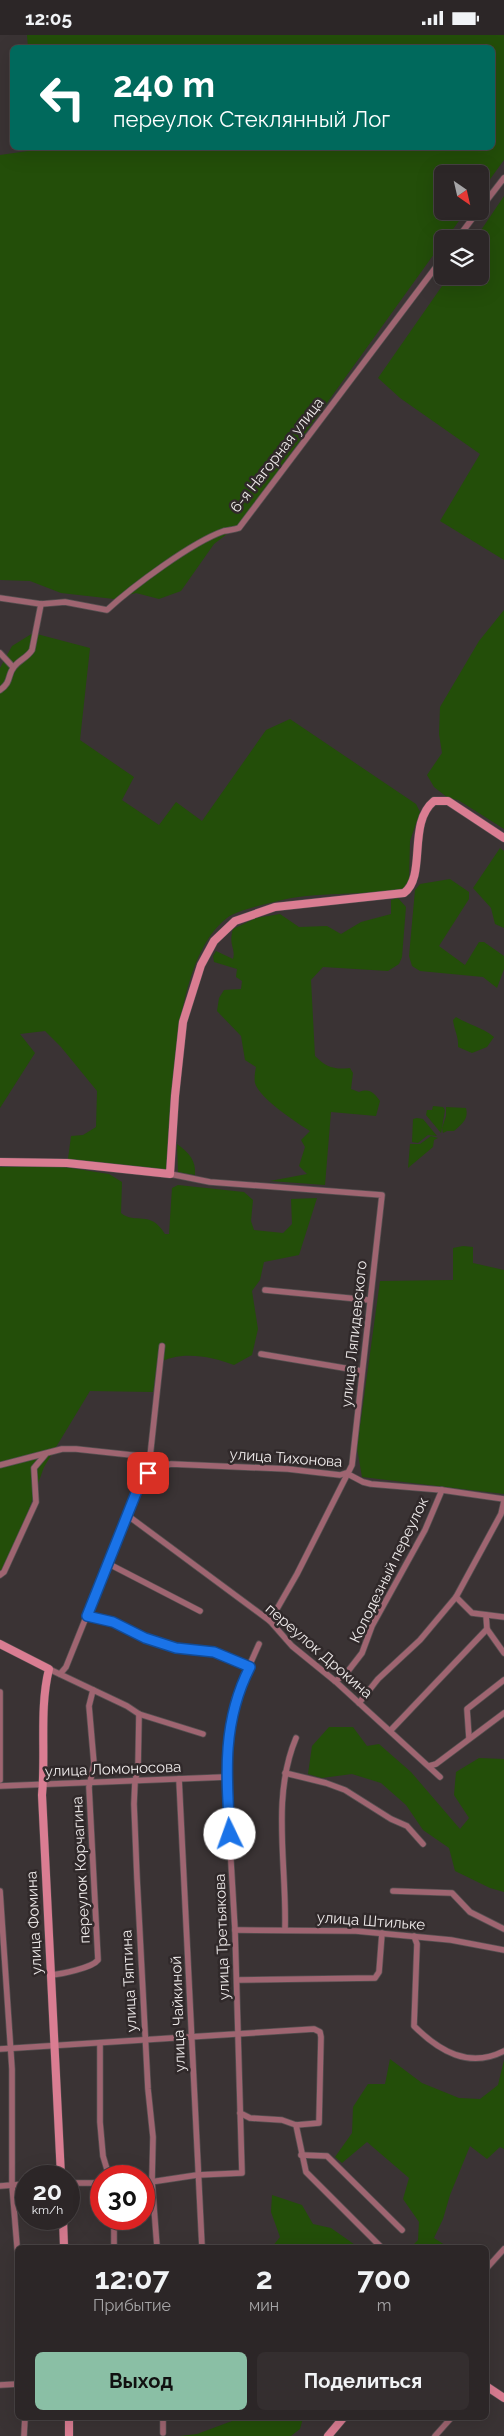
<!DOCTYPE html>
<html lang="ru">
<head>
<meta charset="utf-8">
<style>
	:root { --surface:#2c2627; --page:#342e2f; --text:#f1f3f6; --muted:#a6a5a7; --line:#484344; --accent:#8abfa5 }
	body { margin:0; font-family:Raleway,sans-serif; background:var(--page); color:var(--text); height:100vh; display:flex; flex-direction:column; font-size:19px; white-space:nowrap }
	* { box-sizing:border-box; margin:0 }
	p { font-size:16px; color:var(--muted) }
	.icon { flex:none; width:28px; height:28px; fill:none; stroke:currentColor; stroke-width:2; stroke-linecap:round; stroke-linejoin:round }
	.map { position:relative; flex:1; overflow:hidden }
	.drawer { position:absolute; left:15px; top:2210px; width:474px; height:175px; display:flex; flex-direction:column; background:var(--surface); border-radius:8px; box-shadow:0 5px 20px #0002,0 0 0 1px var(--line) }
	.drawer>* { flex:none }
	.banner { position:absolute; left:10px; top:10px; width:485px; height:105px; border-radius:8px; box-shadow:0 5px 20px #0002,0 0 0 1px var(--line); background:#00695c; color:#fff; overflow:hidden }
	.needle { width:32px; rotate:146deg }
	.controls { position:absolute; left:434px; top:130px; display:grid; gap:10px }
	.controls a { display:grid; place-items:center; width:55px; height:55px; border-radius:8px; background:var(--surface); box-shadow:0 5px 20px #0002,0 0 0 1px var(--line); font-size:25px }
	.speed { position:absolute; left:15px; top:2130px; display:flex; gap:10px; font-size:25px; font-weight:700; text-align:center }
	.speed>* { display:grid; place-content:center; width:65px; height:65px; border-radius:50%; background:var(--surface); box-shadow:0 5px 20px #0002,0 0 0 1px var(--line); line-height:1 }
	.speed small { font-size:12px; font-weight:400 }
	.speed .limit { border:8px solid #d22; background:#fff; color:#111 }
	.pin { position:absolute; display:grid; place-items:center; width:42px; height:42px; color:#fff; margin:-21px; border-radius:10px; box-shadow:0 2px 8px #0006 }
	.me { position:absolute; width:55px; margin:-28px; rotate:357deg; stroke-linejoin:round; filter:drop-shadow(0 0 4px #0008) }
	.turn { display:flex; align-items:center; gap:18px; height:105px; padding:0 20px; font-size:22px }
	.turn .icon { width:65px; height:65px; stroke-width:2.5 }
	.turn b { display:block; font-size:35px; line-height:42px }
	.eta { display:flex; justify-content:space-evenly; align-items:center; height:85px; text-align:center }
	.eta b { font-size:30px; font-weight:700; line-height:35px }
	.cta { display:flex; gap:10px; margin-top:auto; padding:10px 20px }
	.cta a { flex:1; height:58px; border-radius:8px; background:var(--accent); color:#111; font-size:20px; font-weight:700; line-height:58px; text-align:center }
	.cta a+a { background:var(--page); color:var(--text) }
	.status { display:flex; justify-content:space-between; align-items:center; height:35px; padding:0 25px; background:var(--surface); direction:ltr }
	.status svg { height:14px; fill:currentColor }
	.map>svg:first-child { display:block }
	.green { fill:#234e09 }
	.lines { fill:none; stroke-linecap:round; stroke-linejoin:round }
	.street-casing { stroke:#575051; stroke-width:7 }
	.secondary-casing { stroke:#575051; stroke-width:9 }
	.street { stroke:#9f6571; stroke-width:5.5 }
	.secondary { stroke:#da7d92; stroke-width:8 }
	.route-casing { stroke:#114b97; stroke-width:12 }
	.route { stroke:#1a73e8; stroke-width:9 }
	.labels { text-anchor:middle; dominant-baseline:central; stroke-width:5; stroke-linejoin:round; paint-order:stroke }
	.street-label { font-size:15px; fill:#eeeaea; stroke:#30292a }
</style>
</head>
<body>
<div class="status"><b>12:05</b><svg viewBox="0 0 49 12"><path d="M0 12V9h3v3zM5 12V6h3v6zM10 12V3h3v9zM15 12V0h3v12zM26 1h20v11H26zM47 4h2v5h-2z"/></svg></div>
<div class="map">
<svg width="504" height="2401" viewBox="0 0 504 2401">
	<rect width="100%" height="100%" fill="#3a3334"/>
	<g class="green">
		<polygon points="27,0 504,0 504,125 480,158 480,139 442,139 442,176 466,176 446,204 442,204 442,208 240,489 214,509 181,556 159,564 136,558 114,564 61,558 30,546 0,545 0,120 35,115 35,112 492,112 492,12 28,12"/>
		<polygon points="504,161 504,525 440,486 480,419 400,363 378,343 449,241 480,241 480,204 475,204"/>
		<polygon points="504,575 504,794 458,765 448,763 434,752 427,740 442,718 439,699 440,672 479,606"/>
		<path d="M33,598L90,613L80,705L134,742L122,765L159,790L176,767L202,786L266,695L290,684L416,769L420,777L410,806L409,844L406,853C363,862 317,855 274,867C262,870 236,876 227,883C171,926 172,1069 168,1135L68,1124L71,1101L83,1100L96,1092L97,1056L61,1012L45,996L20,999L35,1018L0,1073V633L12,611Z"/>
		<polygon points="500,813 504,816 504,893 495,889 491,873 473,853"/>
		<polygon points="450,844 469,857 469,864 439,911 465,930 479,907 484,907 504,921 504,934 497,953 483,942 420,936 412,931 409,921 415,855 420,849"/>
		<path d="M398,863L406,872L402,922L399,929L388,936L323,932L311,945L315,1021C326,1032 334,1035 350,1033L353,1038L351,1054L359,1057C370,1053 374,1058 380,1066L376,1081L331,1077L325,1150L270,1146L307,1139L299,1131L305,1112L301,1105L310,1096C297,1088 259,1063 255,1048C254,1044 255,1037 256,1032L245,1025L241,1001L217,976L219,963L224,955L241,954L242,946L236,942L237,934L214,927L213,921L216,916L233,924C236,913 228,910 233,894L256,883L280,879L299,892L327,891L341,899L361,887L391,879V865Z"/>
		<path d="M456,982C469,990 482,992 494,1002L487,1012L472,1018L458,1012C459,1002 454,995 453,985Z"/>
		<polygon points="433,1071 443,1072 445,1075 441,1098 426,1080 427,1075 432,1075"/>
		<path d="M446,1072L466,1073C469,1084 462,1089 454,1096H447L443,1098L442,1093L446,1081Z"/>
		<polygon points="417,1083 423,1084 437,1101 428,1100 418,1108 412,1107 413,1084"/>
		<polygon points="431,1101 438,1103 434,1105 433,1112 408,1133 410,1109 420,1109"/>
		<path d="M177,1109C189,1118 196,1125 195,1140L178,1137Z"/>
		<path d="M58,1131L109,1139L122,1147L121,1178C135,1190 150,1174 165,1199H169L172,1153L178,1150L244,1157L253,1165L251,1186L254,1195L283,1198L292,1189L291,1164L317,1163L299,1220L264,1227L260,1245L252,1256L258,1294L252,1320L234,1330C211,1321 179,1315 157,1329L153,1357L90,1356L44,1432L6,1538L0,1540V1132Z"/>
		<polygon points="463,1211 473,1212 473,1228 504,1235 504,1459 362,1442 357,1413 380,1246 453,1245 453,1213"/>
		<polygon points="329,1692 353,1692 367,1711 379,1709 411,1737 460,1794 469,1783 454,1760 456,1737 479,1723 504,1724 504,1857 490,1853 455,1836 449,1813 423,1795 406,1770 381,1748 352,1739 322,1743 308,1739 312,1711"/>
		<polygon points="390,2024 422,2048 459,2063 480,2064 498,2050 504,2025 504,2114 500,2112 487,2124 470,2111 450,2160 443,2184 434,2203 448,2212 411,2212 418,2205 419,2187 403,2164 409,2143 367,2107 342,2128 335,2122 352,2098 353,2072 368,2049 385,2049"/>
		<polygon points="272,2160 302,2170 313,2189 331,2193 358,2212 272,2212 280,2202 271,2177"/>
		<polygon points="235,2382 303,2382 303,2383 300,2394 291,2401 180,2401 197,2399 232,2386"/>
	</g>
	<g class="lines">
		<g class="street-casing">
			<g id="street">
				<polyline points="480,174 504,143"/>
				<polyline points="457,204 478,176"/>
				<path d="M0,563L41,569L65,567L107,575C132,552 192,507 224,496C229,495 234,495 239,493L442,224"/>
				<polyline points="0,618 13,632"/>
				<path d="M0,655C12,647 7,640 14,632C19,625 27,623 32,615L41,569"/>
				<polyline points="170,1139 210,1147 382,1160 352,1430 297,1539 270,1586"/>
				<polyline points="265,1255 369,1265"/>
				<polyline points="261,1319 362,1336"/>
				<polyline points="0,1430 62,1414 76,1414 150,1422"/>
				<polyline points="153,1434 150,1422 162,1311"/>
				<polyline points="127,1480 270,1586 292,1611 335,1646 440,1742"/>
				<polyline points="109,1529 200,1576"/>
				<polyline points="0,1540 4,1537 36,1467 34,1433 45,1420"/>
				<polyline points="456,1562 472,1578 504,1582"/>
				<polyline points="87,1581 113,1587 145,1603 176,1613 214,1617 250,1632"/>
				<polyline points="487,1594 504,1618"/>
				<polyline points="49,1634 127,1671 139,1679 203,1699"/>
				<polyline points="60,1639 66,1632 140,1448 153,1434 171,1429 288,1434 340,1440 346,1438 363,1447 371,1449 442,1455 504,1464"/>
				<polyline points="335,1646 345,1640 362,1618 372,1591 425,1495 442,1455"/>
				<polyline points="0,1657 0,1745"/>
				<polyline points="359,1668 378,1644 420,1605 456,1562 501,1479 504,1466"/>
				<polyline points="139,1679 138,1734 135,1746 134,1769 137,1843 148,2054 153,2102 152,2146 157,2212"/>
				<polyline points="391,1695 487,1594 486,1580"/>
				<polyline points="469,1703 467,1674 504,1645"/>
				<polyline points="429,1731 436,1729 504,1678"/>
				<polyline points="285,1738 326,1748 345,1755 391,1784 407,1791 423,1809"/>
				<polyline points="179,1744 202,2212"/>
				<polyline points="0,1751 226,1742"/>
				<polyline points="0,1856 12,2034 12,2150 18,2223"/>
				<polyline points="393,1856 452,1858 470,1877 504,1894"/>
				<path d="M285,1894C287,1831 271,1762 296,1703"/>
				<polyline points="235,1895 356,1896 451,1905 504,1915"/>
				<path d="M414,1901L417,1909L414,1991C439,2016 469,2034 504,2016"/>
				<path d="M51,1940C61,1939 92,1933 98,1925L89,1752L94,1729L89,1671L93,1655"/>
				<polyline points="237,1945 375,1943 379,1937 382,1898"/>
				<polyline points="100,2008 100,2087 103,2121 109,2141"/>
				<polyline points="0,2014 314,1994 320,1997 321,2002 319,2088 296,2090 282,2085 250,2083 240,2078"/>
				<polyline points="296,2090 306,2137 381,2212"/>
				<polyline points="301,2120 327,2121 402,2195"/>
				<polyline points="69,2148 101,2148"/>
				<polyline points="144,2148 197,2140 242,2138 235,1895 226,1742 228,1707 235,1663 259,1609"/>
				<polyline points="0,2151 26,2149"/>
				<polyline points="114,2184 114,2212"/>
				<polyline points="486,2234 504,2214"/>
				<polyline points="0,2350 18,2349"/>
				<polyline points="163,2398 163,2382"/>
				<polyline points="24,2401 25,2382"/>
				<polyline points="435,2401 452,2382"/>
			</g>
		</g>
		<g class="secondary-casing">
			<g id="secondary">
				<path d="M0,1127L67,1128L170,1139L175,1061L183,987L201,930L214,906L235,886L275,872L404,858C427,841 407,788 434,766H448L504,803"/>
				<path d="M0,1609L49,1634C39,1674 46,1718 42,1760L61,2141"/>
				<polyline points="63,2184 64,2212"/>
				<polyline points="486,2351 504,2363"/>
				<polyline points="69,2401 69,2382"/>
				<polyline points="328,2401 344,2382"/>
			</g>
		</g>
		<use href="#street" class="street"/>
		<use href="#secondary" class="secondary"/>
	</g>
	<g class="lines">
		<g class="route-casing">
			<path id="route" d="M148,1438L140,1448L87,1581L113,1587L145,1603L176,1613L214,1617L250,1632C222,1687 226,1739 230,1799"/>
		</g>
		<use href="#route" class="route"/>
	</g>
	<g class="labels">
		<g class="street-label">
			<text transform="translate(277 420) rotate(-52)">6-я Нагорная улица</text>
			<text transform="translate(354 1299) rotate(-84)">улица Ляпидевского</text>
			<text transform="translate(286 1423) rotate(4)">улица Тихонова</text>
			<text transform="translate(389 1535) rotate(-64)">Колодезный переулок</text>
			<text transform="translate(319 1616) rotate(41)">переулок Дрокина</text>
			<text transform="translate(113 1734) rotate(-2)">улица Ломоносова</text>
			<text transform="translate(81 1835) rotate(-93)">переулок Корчагина</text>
			<text transform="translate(371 1886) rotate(4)">улица Штильке</text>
			<text transform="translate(34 1888) rotate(-93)">улица Фомина</text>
			<text transform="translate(222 1902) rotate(-92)">улица Третьякова</text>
			<text transform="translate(129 1946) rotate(-93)">улица Тяптина</text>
			<text transform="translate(178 1979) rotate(-92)">улица Чайкиной</text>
		</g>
	</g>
</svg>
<div class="controls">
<a><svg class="needle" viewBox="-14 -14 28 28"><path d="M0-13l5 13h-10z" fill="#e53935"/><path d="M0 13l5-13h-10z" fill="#a6a5a7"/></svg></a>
<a><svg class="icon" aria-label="layers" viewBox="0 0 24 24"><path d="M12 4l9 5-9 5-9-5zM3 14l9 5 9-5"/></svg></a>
</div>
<div class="speed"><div>20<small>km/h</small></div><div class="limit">30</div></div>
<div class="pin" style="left:148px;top:1438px;background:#d93025"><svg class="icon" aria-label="arrive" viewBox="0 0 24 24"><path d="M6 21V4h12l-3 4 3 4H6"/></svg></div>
<svg class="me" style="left:230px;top:1799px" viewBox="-20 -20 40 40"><circle r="19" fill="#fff"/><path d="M0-13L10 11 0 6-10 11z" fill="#1a73e8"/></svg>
<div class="banner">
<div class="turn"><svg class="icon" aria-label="left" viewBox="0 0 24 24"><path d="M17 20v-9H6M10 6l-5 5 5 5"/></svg><div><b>240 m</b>переулок Стеклянный Лог</div></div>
</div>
<section class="drawer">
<div class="eta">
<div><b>12:07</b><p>Прибытие</p></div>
<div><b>2</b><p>мин</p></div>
<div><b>700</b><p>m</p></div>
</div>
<div class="cta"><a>Выход</a><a>Поделиться</a></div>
</section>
</div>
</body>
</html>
